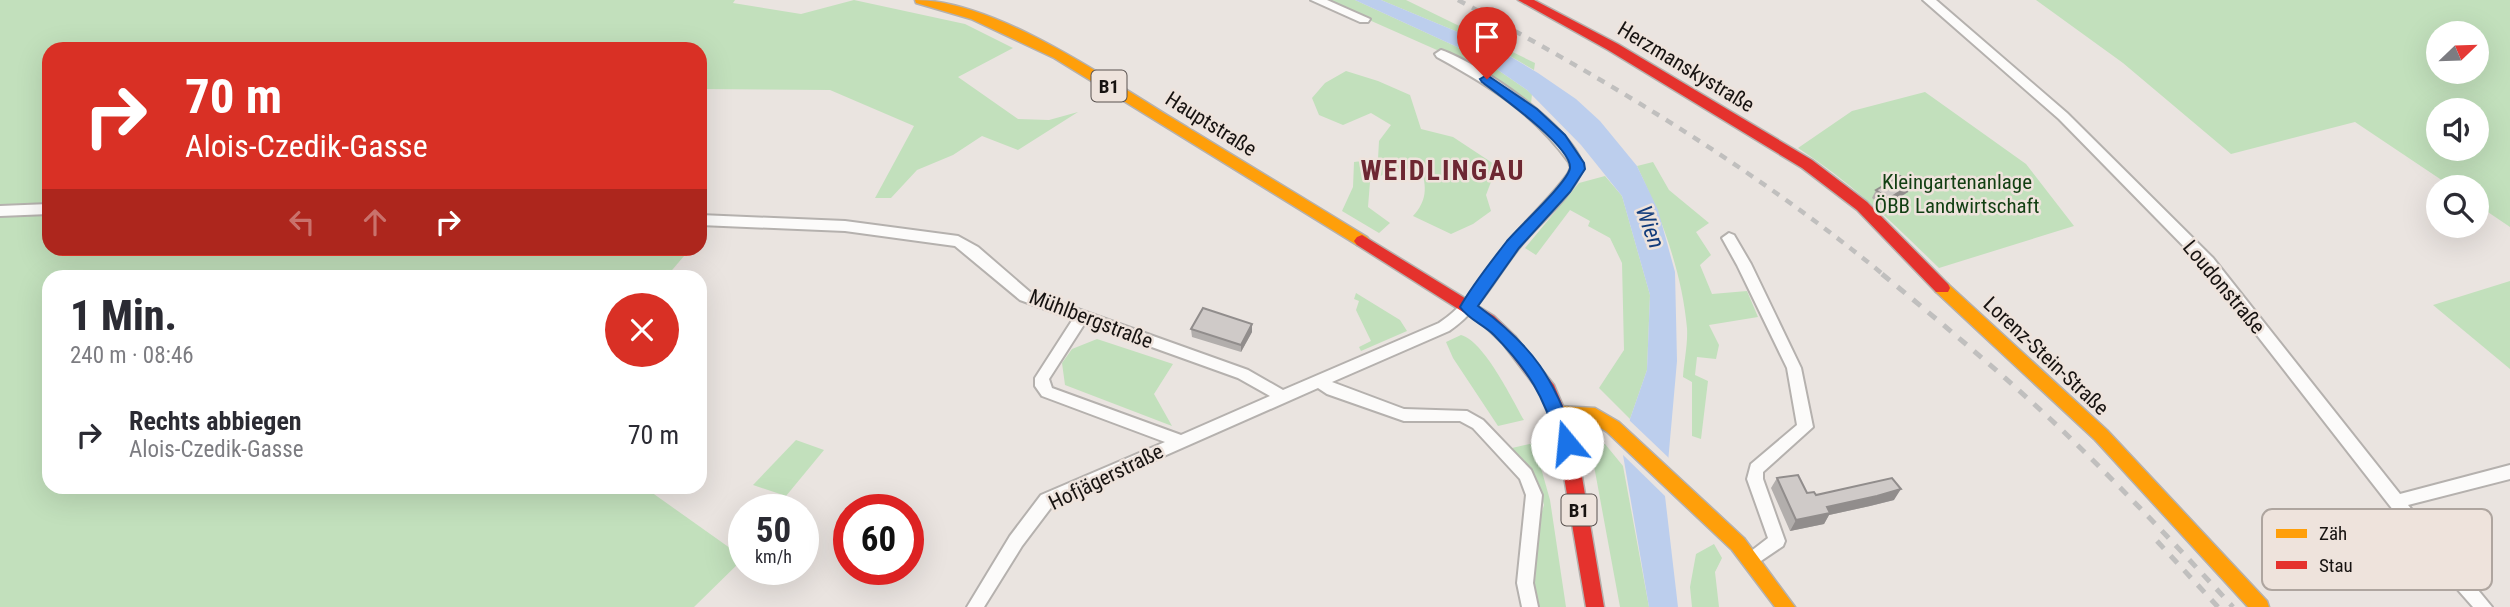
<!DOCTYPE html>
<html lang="de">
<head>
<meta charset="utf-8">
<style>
	:root { --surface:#fff; --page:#f7f7f7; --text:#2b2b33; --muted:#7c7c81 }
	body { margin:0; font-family:"Roboto Condensed",sans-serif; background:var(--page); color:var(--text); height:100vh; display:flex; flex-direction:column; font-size:26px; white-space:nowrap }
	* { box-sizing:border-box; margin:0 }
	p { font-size:23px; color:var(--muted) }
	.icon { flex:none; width:38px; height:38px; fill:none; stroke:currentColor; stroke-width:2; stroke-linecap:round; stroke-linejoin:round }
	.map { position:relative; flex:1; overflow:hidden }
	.sheet { position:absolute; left:42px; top:270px; width:665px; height:224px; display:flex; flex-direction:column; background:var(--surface); border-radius:21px; box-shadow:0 7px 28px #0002 }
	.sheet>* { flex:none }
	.top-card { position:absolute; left:42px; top:42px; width:665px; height:214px; border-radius:21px; box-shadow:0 7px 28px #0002; background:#d93025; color:#fff; overflow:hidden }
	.needle { width:46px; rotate:67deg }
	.controls { position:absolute; left:2426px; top:21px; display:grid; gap:14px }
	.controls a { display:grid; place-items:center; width:63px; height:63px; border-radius:50%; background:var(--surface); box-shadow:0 7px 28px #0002; font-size:35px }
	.speed { position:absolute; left:728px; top:494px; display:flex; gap:14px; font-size:35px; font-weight:700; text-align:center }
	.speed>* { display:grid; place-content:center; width:91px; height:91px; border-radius:50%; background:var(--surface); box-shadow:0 7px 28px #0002; line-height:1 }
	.speed small { font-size:18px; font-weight:400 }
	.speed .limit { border:10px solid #d22; background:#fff; color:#111 }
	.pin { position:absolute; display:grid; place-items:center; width:60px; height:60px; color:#fff; margin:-72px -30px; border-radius:50% 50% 50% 0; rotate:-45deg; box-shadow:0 0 7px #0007 }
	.pin .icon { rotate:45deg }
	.me { position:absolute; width:77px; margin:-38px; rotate:343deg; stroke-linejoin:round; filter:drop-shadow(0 0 5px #0008) }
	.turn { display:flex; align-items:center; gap:24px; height:147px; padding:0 28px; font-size:32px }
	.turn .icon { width:91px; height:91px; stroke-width:2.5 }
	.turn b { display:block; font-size:49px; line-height:60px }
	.lanes { display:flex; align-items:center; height:66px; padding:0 28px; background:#0003; justify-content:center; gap:35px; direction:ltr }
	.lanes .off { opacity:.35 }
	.round { display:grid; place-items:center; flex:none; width:74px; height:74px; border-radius:37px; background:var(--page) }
	.overview { display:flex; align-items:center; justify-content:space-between; height:119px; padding:0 28px }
	h1 { font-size:42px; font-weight:800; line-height:52px }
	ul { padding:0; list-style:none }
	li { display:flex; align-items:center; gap:21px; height:91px; padding:0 28px }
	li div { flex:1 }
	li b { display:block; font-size:26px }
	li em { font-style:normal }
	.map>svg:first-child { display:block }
	.green { fill:#c2e0bc; fill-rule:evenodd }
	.water { fill:#bcceed }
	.pier { fill:#eae4e0 }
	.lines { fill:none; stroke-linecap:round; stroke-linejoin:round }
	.street-casing { stroke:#b5b1ae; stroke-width:4 }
	.slow-casing { stroke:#b5b1ae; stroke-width:3 }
	.jam-casing { stroke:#b5b1ae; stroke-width:3 }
	.street { fill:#fcfbfa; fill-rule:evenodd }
	.slow { fill:#ff9f0a; fill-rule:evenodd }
	.jam { fill:#e5322d; fill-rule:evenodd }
	.rail-far1 { stroke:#c0bfbe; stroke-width:4.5; stroke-dasharray:8 8; stroke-linecap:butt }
	.rail { stroke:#c0bfbe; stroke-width:5; stroke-dasharray:10 10; stroke-linecap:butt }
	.wall { fill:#b2aeac }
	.shaded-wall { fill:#918d8c }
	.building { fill:#cfcac8; stroke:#918d8c; stroke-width:2 }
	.route { fill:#1a73e8; stroke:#114b97; stroke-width:2 }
	.labels { text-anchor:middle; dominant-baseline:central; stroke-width:5; stroke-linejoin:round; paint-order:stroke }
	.shield { fill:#eee3dc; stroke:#58514e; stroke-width:2 }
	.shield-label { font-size:19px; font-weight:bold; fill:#171311 }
	.street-label { font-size:21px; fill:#171311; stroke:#eee3dc }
	.park-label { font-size:21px; fill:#113f12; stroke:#eee3dc }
	.water-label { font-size:23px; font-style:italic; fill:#113b7b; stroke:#eee3dc }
	.district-label { font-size:28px; font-weight:bold; letter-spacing:2px; fill:#6d2732; stroke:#eee3dc }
	.key { fill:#eee3dc; stroke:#aea59f; stroke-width:2 }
	.key-label { font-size:19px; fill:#171311 }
</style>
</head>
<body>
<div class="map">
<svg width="2510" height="607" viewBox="0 0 2510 607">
	<rect width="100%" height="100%" fill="#eae4e0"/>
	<g class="green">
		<polygon points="0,0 735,0 733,3 801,14 854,0 965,24 1013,48 958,77 1018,119 1049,120 1078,112 1018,150 982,136 953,155 917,170 891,198 875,198 914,126 830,90 700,89 700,49 49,49 49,248 690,249 667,276 49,276 49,486 644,487 744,558 694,607 0,607"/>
		<polygon points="1324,0 1355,0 1479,57 1527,90 1532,94 1531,104 1473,66"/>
		<polygon points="1381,0 1406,0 1535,63 1534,70 1496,48"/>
		<path d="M2036,0H2510V227L2476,204V187H2452L2355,122L2231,154L2123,63ZM2438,33H2476V72H2438ZM2438,110H2476V149H2438Z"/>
		<path d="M1346,71L1378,81L1410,95L1421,129L1453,137L1497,166L1486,195L1491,211L1473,224L1451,234L1413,216C1427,201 1427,187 1421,169H1393L1370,182L1368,207L1390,223L1379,233L1342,211L1353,187L1354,162L1378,159L1379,141L1391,125L1371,113L1343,125L1319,115L1312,98L1325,83Z"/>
		<path d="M1925,92L2026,164L2074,226L1939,268C1892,222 1853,184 1798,148L1852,111Z"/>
		<path d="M1653,162L1669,190L1709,223L1696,232L1711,255L1700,265L1712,294L1747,291L1758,317L1709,325L1719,345L1716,359L1697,357L1695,375L1708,381L1701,439L1692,436V382L1683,377C1684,361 1688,344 1687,328C1682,272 1661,216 1637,166Z"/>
		<polygon points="1605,176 1622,196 1650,295 1647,370 1630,419 1599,388 1624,350 1622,263 1610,238 1588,226 1590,221 1570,210 1536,255 1525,248 1579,183"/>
		<polygon points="2510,281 2510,369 2433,305"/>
		<polygon points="1356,293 1400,320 1407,331 1361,351 1359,347 1371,341 1356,310 1359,301 1354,299"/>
		<path d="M1461,335C1484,341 1512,399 1524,420L1498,426L1453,358L1446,342Z"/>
		<polygon points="1097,339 1173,364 1154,394 1172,426 1065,385 1062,363 1072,349"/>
		<polygon points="796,440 824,450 786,496 753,485"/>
		<polygon points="1534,443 1550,500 1566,607 1538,607 1534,595 1539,521 1544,505 1538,482 1512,448"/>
		<polygon points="1605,444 1623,466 1649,607 1620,607 1592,455 1596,455 1598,446"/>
		<polygon points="1714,544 1722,558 1715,572 1719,607 1692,607 1690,587 1696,554"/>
	</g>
	<polygon class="water" points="1355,0 1381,0 1496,48 1538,73 1576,99 1600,121 1637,166 1658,210 1675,272 1677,361 1665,496 1678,607 1649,607 1623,455 1630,419 1647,370 1650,295 1622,196 1581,145 1527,90 1479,57"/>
	<polygon class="pier" points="1627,418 1671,460 1669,500 1620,452"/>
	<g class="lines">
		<g class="street-casing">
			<g id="street">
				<polygon points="1311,0 1327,0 1370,19 1368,22 1360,22"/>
				<polygon points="1923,0 1936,0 2067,113 2213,258 2400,494 2510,465 2510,479 2408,505 2492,607 2473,607 2436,565 2203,266 2059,119"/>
				<path d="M1441,50C1477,62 1577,129 1583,168C1571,198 1543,219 1522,244C1497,274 1482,309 1449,331L1332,382L1404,409L1467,411L1483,420L1531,470L1542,495L1533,583L1538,607H1522L1517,583L1526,495L1520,479L1473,428L1460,421H1404L1327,394L1318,388L1053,505L1022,546L984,607H967L1010,536L1041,495L1165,442L1042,396L1035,386V378L1073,319L1020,300L955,246L845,231L700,225V215L845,221L958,236L978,247L1030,292L1248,370L1283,390L1439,323C1471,302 1486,269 1510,240C1529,217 1551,198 1568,174L1571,168L1569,162C1532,112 1490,86 1437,57L1435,54ZM1085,323L1238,378L1270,396L1181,435L1052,388L1049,379Z"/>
				<polygon points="49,204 49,214 0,216 0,206"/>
				<polygon points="1729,233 1734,235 1751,264 1801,368 1813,427 1763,472 1763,479 1785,541 1783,546 1752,567 1746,565 1744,560 1746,555 1768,538 1747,479 1751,464 1797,425 1787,368 1737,265 1722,238"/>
			</g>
		</g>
		<g class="slow-casing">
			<g id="slow">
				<path d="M915,0C994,0 1105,77 1172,118C1237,158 1302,197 1367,237L1370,241L1367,245H1357L1054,58L971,19L916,3Z"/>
				<polygon points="1942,282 1948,284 2107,430 2267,601 2269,607 2248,607 2095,440 1936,292 1934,288 1936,284"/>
				<polygon points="1558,406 1595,408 1619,422 1744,538 1795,607 1775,607 1732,550 1607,432 1592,422 1552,418 1550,413 1552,408"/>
			</g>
		</g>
		<g class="jam-casing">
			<g id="jam">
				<polygon points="1518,0 1534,0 1618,44 1812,160 1867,202 1948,284 1950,288 1948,292 1936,292 1857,210 1802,168 1608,50"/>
				<polygon points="1362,235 1494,316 1515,336 1554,385 1566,413 1578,453 1604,607 1586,607 1560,453 1550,413 1541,394 1503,344 1482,324 1357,245 1354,241 1357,237"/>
			</g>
		</g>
		<use href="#street" class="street"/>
		<use href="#slow" class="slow"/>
		<use href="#jam" class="jam"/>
		<path class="rail-far1" d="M1458,0C1607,80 1754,168 1885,276"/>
		<g class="rail">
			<path d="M1882,274C1944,325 2005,376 2063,431C2122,488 2178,547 2233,607"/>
			<polyline points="2157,541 2218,607"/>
		</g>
	</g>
	<g class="wall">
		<polygon points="1876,190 1908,192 1884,207 1872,198"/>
		<polygon points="1191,329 1252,332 1241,352 1192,337"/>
		<polygon points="1777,478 1807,493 1816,495 1894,500 1870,506 1829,515 1824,524 1790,531 1771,488"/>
	</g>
	<g class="shaded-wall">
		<polygon points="1912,184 1908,192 1884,207 1888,199"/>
		<polygon points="1252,324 1252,332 1241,352 1241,345"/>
		<polygon points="1901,489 1894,500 1870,506 1829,515 1824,524 1790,531 1796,520 1827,507"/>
	</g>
	<g class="building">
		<polygon points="1900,176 1912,184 1888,199 1876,190"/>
		<polygon points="1203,308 1252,324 1241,345 1191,329"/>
		<polygon points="1798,475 1807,493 1814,492 1816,495 1892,478 1901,489 1877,496 1827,507 1830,513 1796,520 1777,478"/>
	</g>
	<path class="route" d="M1487,75L1537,109L1565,135L1584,163L1585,169L1570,192L1519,248L1478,306C1534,347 1554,378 1576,443L1573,448L1567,450L1561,448L1558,443C1543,395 1530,372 1494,335C1484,325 1468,319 1460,307C1473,284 1491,262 1507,241C1519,227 1568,182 1570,168C1572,147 1499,95 1482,82L1480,79Z"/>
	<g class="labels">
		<g class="shield">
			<rect x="1091.5" y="70.5" width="35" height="31" rx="5"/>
			<rect x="1561.5" y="494.5" width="35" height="31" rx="5"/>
		</g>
		<g class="shield-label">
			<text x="1109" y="86">B1</text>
			<text x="1579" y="510">B1</text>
		</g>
		<g class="street-label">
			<text transform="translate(1686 67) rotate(31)">Herzmanskystraße</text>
			<text transform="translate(1211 124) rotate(32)">Hauptstraße</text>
			<text transform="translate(2224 287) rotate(50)">Loudonstraße</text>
			<text transform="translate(1091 319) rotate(21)">Mühlbergstraße</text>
			<text transform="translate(2046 356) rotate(43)">Lorenz-Stein-Straße</text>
			<text transform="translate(1106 477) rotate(-26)">Hofjägerstraße</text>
		</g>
		<g class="park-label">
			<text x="1957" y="182">Kleingartenanlage<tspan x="1957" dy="24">ÖBB Landwirtschaft</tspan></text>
		</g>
		<g class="water-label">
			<text transform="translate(1650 227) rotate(70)">Wien</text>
		</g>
		<g class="district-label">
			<text x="1443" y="170">WEIDLINGAU</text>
		</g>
	</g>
	<rect x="2262" y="509" width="230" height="81" rx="10" class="key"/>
	<rect x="2276" y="529" width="31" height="9" fill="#ff9f0a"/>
	<rect x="2276" y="561" width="31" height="8" fill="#e5322d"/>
	<g class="key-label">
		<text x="2319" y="540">Zäh</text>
		<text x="2319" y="572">Stau</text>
	</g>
</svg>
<div class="controls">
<a><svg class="needle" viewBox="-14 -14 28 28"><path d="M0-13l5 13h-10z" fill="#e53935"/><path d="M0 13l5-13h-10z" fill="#7c7c81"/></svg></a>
<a><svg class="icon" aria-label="sound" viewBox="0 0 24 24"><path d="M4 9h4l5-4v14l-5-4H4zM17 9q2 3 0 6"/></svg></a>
<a><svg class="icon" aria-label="search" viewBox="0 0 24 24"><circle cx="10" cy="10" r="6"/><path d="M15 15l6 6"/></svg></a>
</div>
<div class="speed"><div>50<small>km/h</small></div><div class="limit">60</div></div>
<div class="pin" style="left:1487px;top:79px;background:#d93025"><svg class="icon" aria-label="arrive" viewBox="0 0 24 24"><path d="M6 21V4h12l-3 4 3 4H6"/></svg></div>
<svg class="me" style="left:1567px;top:443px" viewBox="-20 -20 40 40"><circle r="19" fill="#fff"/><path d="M0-13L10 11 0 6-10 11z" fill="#1a73e8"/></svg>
<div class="top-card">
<div class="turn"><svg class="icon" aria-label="right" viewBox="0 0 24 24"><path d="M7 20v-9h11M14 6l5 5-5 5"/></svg><div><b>70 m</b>Alois-Czedik-Gasse</div></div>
<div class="lanes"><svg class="icon off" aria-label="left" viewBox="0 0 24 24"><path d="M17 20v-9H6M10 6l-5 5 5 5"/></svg><svg class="icon off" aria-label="ahead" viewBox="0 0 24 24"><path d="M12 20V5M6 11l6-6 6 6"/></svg><svg class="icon" aria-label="right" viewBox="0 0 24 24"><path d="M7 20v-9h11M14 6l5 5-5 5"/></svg></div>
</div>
<section class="sheet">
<div class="overview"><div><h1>1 Min.</h1><p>240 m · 08:46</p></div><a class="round" style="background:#d93025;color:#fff"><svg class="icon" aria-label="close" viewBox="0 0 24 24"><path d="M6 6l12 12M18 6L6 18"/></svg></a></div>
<ul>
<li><svg class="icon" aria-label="right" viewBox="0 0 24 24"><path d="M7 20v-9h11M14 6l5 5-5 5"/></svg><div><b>Rechts abbiegen</b><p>Alois-Czedik-Gasse</p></div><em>70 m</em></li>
</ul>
</section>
</div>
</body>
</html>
